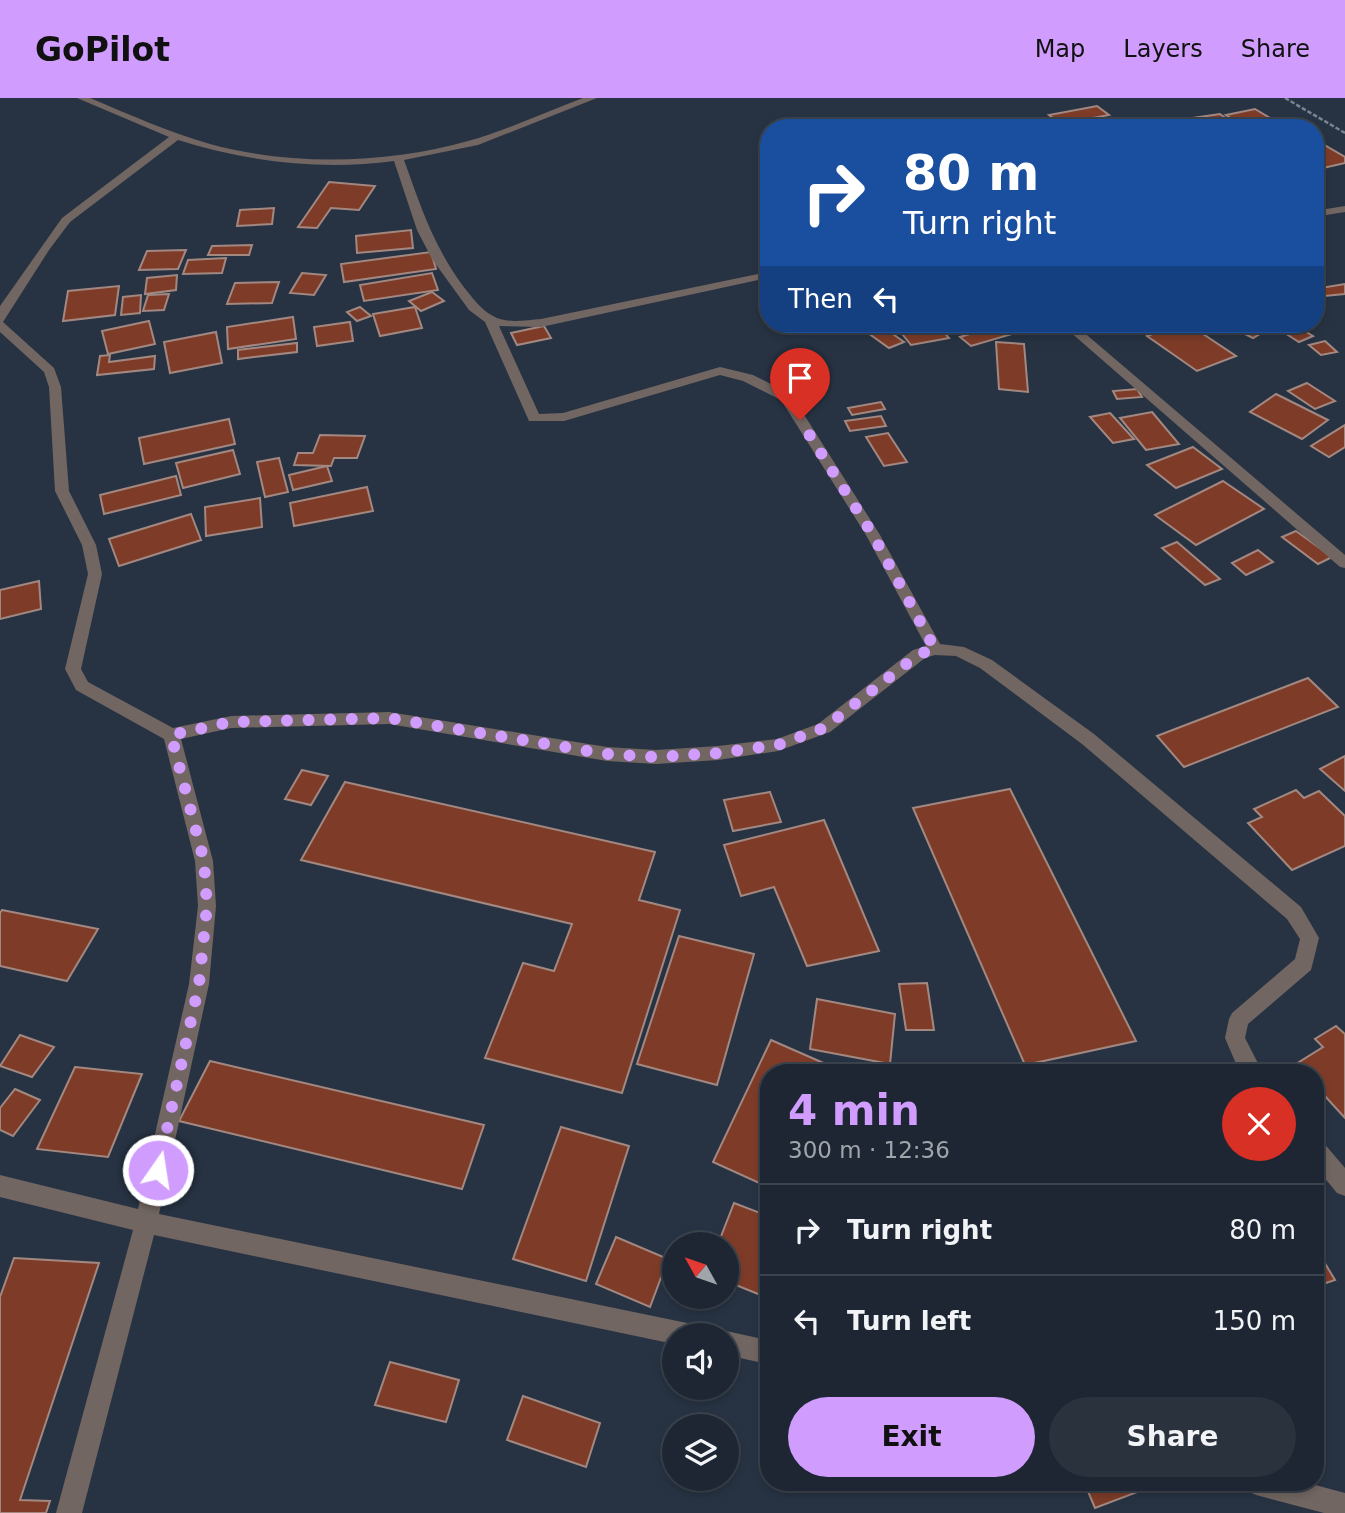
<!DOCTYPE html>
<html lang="en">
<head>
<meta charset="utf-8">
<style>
	:root { --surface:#1d2632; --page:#2a323e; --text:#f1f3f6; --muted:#a0a5ac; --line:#3b434d; --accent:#d09dfe }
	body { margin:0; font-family:"DejaVu Sans",sans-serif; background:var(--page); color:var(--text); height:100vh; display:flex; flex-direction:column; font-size:26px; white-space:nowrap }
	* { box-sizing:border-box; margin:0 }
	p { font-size:23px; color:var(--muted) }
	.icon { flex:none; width:38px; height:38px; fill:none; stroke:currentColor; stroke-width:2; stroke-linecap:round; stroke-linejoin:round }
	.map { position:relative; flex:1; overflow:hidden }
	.side { position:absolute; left:760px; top:966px; width:564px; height:427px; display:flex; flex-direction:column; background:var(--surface); border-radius:28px; box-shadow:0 4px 10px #0003,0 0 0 2px var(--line) }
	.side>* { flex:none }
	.hud { position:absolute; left:760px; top:21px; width:564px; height:214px; border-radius:28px; box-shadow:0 4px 10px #0003,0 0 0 2px var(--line); background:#1a4fa0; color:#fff; overflow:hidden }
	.needle { width:46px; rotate:310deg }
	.buttons { position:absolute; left:662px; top:1134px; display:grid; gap:14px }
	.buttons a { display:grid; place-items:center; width:77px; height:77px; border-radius:50%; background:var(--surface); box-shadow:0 4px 10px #0003,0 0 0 2px var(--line); font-size:35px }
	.pin { position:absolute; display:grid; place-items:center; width:60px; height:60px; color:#fff; margin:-72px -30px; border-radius:50% 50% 50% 0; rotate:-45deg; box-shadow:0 0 7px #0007 }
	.pin .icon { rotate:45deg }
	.me { position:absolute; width:77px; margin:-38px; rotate:13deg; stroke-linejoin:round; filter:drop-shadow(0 0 5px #0008) }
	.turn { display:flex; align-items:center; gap:24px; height:147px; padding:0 28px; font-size:32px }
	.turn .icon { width:91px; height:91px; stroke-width:2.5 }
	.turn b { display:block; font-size:49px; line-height:60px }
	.then { display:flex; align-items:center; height:66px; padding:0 28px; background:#0003; gap:14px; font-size:26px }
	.round { display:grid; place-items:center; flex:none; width:74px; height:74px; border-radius:37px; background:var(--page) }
	.overview { display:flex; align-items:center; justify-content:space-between; height:119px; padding:0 28px }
	h1 { font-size:42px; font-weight:600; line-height:52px; color:var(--accent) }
	.button { display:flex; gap:14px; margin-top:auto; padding:14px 28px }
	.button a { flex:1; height:80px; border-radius:42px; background:var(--accent); color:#111; font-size:28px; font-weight:600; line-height:80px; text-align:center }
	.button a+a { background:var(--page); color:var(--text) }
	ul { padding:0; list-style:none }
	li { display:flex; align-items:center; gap:21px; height:91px; padding:0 28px; border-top:2px solid var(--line) }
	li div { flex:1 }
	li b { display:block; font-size:26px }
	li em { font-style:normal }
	header { display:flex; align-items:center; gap:42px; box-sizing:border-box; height:98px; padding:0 35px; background:var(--accent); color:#111 }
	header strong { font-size:33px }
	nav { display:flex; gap:38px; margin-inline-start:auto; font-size:24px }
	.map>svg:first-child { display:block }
	.building { fill:#7e3c28; stroke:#a28881; stroke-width:2 }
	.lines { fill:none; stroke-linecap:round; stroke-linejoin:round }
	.path { stroke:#7a8490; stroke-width:2.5; stroke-dasharray:4.5 2; stroke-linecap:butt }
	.minor { fill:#716662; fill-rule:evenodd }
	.route { stroke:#d09dfe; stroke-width:12; stroke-dasharray:0 21.6 }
</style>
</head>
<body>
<header>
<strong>GoPilot</strong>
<nav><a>Map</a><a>Layers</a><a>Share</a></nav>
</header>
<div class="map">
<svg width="1345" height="1415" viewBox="0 0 1345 1415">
	<rect width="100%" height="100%" fill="#273343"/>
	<g class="building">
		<polygon points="1097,8 1109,17 1061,26 1049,17"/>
		<polygon points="1255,11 1275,23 1246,30 1226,17"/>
		<polygon points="1220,16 1231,24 1204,28 1193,20"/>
		<polygon points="1123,21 1134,30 1091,30 1096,29 1092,26"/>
		<polygon points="1321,45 1345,59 1345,65 1319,71 1314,68 1314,46"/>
		<polygon points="329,84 375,88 359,112 331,110 317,130 298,129"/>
		<polygon points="274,110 272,126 237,128 240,112"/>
		<polygon points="411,132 413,150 357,155 356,138"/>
		<polygon points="252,147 249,157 208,157 212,148"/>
		<polygon points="186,152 178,171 139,172 147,153"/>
		<polygon points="431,154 436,171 344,184 341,166"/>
		<polygon points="226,160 222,175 183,176 188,162"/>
		<polygon points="302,175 326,177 314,197 290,195"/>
		<polygon points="432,175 438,192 364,203 360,187"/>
		<polygon points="177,177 176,192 145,196 147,180"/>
		<polygon points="279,184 272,205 227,206 235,185"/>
		<polygon points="1345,186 1345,196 1314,199 1314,191"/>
		<polygon points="119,188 115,217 63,223 68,193"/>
		<polygon points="432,194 444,203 421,213 409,203"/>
		<polygon points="169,196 164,212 143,213 148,197"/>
		<polygon points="141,197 140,215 121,217 123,199"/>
		<polygon points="360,209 371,218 357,223 347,214"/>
		<polygon points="415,209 422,230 380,238 373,216"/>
		<polygon points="293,219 296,241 228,251 227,229"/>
		<polygon points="149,223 155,246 108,256 102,233"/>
		<polygon points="350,224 353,243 317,248 314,229"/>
		<polygon points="937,226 949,240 911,247 895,227"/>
		<polygon points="1002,226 1010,226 1019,234 971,248 960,239"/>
		<polygon points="1181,226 1188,226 1236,258 1197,273 1147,238"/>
		<polygon points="1225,226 1277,226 1253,240"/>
		<polygon points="1293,226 1313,238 1299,244 1280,232"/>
		<polygon points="544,228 551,240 517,247 511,235"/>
		<polygon points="883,229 904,244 889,250 868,235"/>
		<polygon points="216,234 222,265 170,275 164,244"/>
		<polygon points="1325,243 1337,254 1321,257 1309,247"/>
		<polygon points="996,244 1024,246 1028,294 999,291"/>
		<polygon points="297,245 297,254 238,261 238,252"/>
		<polygon points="110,257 109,264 155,258 154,271 97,277 100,258"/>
		<polygon points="1307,285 1335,303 1315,311 1288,293"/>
		<polygon points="1137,291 1142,299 1117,301 1113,293"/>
		<polygon points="1276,296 1328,322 1302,341 1250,314"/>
		<polygon points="881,304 885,311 852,317 848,310"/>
		<polygon points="1152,314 1179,346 1146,352 1120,320"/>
		<polygon points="1110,315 1134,341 1113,345 1090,319"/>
		<polygon points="881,318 886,328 850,333 845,323"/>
		<polygon points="229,321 235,346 144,366 139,340"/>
		<polygon points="1345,327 1345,349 1329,359 1311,348"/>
		<polygon points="888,335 907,364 884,368 866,339"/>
		<polygon points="320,337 365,338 357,360 334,360 331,368 294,367 298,355 313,355"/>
		<polygon points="1193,349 1222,371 1176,390 1147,367"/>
		<polygon points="233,352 240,376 183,390 176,365"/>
		<polygon points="279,360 288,394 265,399 257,364"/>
		<polygon points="327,368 332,383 293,392 289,377"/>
		<polygon points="176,378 181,397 104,416 100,397"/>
		<polygon points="1223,383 1264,411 1196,447 1155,417"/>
		<polygon points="367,389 373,413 294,428 290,405"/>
		<polygon points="260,400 262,429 206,438 205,409"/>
		<polygon points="191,416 201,442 119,468 109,441"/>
		<polygon points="1296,433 1332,459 1318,466 1282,439"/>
		<polygon points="1177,444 1220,481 1205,487 1162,450"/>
		<polygon points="1258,452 1273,464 1246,477 1232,465"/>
		<polygon points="39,483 41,511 0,521 0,492"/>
		<polygon points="1308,580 1338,609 1184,669 1157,638"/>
		<polygon points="1345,658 1345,693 1320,671"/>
		<polygon points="302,672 328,678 311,707 285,701"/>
		<polygon points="345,684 655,754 639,802 680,812 622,995 485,960 523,865 554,873 572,826 301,762"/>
		<polygon points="1010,691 1136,943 1025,967 913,710"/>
		<polygon points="1296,692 1304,700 1319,693 1345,718 1345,748 1292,772 1248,725 1262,719 1254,711"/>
		<polygon points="770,694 781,724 733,733 724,702"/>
		<polygon points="824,722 879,853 807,868 774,789 741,798 724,747"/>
		<polygon points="2,812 98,831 67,883 0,868 0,815"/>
		<polygon points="679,838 754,856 717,987 637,966"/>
		<polygon points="927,885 934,932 906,932 899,886"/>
		<polygon points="817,901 895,916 890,966 810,951"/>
		<polygon points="1336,928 1345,936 1345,1020 1314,986 1314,975 1304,975 1296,966 1323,949 1315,941"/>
		<polygon points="20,937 54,949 32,979 0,968"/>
		<polygon points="771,942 844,974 768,975 768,1089 713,1064"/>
		<polygon points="210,963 484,1027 462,1091 179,1023"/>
		<polygon points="75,969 142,976 108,1059 37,1051"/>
		<polygon points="15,991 40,1002 13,1038 0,1032 0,1010"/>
		<polygon points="561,1029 629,1048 586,1183 513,1161"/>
		<polygon points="734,1105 768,1118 768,1200 726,1183 726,1146 718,1146"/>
		<polygon points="616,1139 668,1161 650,1209 596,1186"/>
		<polygon points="1314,1147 1335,1182 1314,1189"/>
		<polygon points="14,1160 99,1165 20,1402 50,1403 46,1415 0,1415 0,1199"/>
		<polygon points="390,1264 459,1282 446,1324 375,1307"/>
		<polygon points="523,1298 600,1325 586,1369 507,1342"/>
		<polygon points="1084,1384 1136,1384 1140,1393 1095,1410"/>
	</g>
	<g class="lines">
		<polyline class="path" points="1285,0 1345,35"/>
		<g class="minor">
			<path d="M77,0H90C130,17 169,34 210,46C291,68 387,66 468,43C508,32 545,14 583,0H597L478,47L404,62C421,109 433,147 463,188C472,199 480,211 493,218C506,226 526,222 541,221L768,174V180L541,229L499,228L539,316L563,315L720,269L753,277L791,296L880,437L940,546L964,549L992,562L1094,636L1301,809L1319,840L1311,872L1248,926L1245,940L1263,975H1240L1225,940L1229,921L1232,915L1295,861L1300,841L1287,821L1082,646L980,570L956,558L935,557L925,560L830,634L778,653L718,662L656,666L607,663L389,626L231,630L181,641L213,763L216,808L209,886L159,1116L687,1225L695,1229L699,1237H674V1246L154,1137L82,1415H56L133,1132L0,1099V1077L138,1111L189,886L198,808L195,763L164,641L76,592L65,571L88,476L82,447L55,393L49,289L44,274L0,234V208L62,120L169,39ZM178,42C248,64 322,73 394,63L417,132L432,161L469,212L485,224L529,323H564L720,277L743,283L781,302L866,437L926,548L913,552L818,626L777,641L718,648L656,652L607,649L389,614L231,618L173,630L88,584L81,571L102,476L96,447L69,393L61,289L54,270L3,224L49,152L70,124Z"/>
			<polygon points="1345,108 1345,114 1314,119 1314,113"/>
			<polygon points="1061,226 1074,226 1345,457 1345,470 1340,469"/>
			<polygon points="1314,1040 1322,1043 1345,1070 1345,1098 1337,1095 1314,1067"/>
			<polygon points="726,1233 768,1242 768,1266 726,1257 726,1237 717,1237"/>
			<polygon points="1244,1384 1304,1384 1345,1395 1345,1415 1324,1415 1256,1397 1247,1393"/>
		</g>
	</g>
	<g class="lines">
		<polyline class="route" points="158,1072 199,886 207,808 204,763 171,637 231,624 389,620 607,656 656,659 718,655 778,647 824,630 919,556 935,551 873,437 800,322"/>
	</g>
</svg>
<div class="buttons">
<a><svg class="needle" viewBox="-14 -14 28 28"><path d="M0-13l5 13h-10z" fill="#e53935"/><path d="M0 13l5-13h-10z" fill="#a0a5ac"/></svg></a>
<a><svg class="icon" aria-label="sound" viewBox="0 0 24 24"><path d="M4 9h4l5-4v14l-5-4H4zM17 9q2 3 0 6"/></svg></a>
<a><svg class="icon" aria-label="layers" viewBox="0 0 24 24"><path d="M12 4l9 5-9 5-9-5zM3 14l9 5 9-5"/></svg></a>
</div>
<div class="pin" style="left:800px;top:322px;background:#d93025"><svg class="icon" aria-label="arrive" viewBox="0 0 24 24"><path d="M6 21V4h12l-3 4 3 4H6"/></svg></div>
<svg class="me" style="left:158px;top:1072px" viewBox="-20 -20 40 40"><circle r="17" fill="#d09dfe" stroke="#fff" stroke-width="3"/><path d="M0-11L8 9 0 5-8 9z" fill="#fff"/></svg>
<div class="hud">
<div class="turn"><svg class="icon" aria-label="right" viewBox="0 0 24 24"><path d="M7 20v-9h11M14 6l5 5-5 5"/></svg><div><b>80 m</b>Turn right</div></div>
<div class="then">Then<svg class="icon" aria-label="left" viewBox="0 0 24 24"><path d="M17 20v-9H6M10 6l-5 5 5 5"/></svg></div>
</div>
<section class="side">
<div class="overview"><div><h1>4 min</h1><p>300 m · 12:36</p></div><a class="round" style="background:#d93025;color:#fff"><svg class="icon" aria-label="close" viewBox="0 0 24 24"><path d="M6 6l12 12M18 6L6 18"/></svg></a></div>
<ul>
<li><svg class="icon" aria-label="right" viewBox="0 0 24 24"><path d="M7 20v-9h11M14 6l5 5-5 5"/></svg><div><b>Turn right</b></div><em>80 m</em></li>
<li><svg class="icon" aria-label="left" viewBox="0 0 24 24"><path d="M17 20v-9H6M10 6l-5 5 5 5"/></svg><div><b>Turn left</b></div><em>150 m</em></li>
</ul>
<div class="button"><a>Exit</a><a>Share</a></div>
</section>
</div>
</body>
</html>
